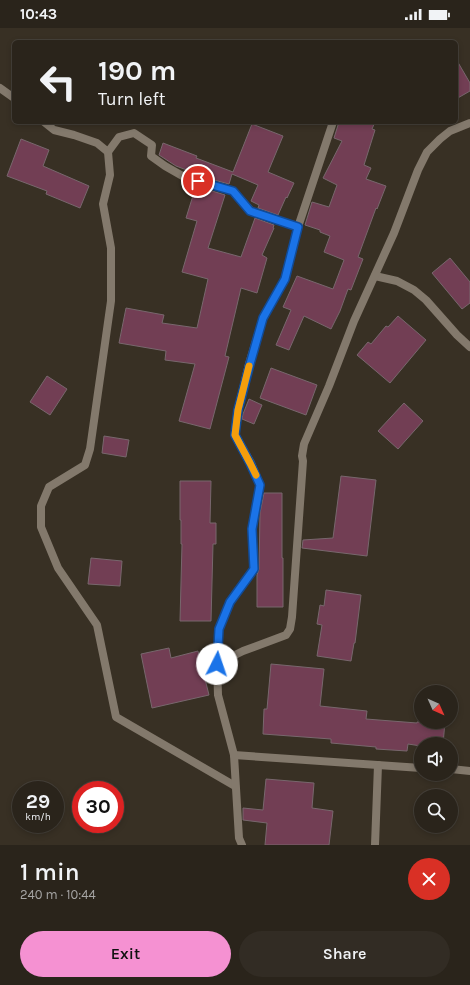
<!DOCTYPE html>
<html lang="en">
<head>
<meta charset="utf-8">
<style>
	:root { --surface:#2a241b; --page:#322c24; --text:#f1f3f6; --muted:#a5a4a3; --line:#46413a; --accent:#f591d2 }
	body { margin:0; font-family:Karla,sans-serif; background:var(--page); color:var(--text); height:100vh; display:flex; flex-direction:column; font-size:15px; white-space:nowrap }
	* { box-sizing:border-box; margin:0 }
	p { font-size:13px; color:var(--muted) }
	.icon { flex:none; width:22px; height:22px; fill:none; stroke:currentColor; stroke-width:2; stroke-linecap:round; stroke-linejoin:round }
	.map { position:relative; height:817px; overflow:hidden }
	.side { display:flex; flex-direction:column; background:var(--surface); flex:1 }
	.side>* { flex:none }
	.banner { position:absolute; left:12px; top:12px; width:446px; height:84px; border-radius:6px; box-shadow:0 2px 6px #0003,0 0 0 1px var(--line); background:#2a241b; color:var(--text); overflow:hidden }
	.needle { width:26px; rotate:135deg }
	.tools { position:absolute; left:414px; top:657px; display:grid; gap:8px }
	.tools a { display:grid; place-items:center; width:44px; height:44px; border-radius:50%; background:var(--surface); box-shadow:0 2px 6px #0003,0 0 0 1px var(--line); font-size:20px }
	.speed { position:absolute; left:12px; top:753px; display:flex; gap:8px; font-size:20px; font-weight:700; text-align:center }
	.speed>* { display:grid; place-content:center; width:52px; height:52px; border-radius:50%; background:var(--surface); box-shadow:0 2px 6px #0003,0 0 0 1px var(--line); line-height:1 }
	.speed small { font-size:10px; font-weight:400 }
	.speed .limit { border:6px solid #d22; background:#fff; color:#111 }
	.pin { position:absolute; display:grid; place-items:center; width:34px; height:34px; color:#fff; margin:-17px; border:2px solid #fff; border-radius:50%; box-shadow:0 1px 4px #0007 }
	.me { position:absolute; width:44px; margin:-22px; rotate:4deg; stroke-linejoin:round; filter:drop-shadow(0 0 3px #0008) }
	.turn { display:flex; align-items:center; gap:14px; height:84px; padding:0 20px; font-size:18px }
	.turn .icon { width:52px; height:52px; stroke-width:2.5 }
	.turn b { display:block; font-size:28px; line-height:34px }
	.round { display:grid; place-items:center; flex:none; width:42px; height:42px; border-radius:21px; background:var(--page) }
	.head { display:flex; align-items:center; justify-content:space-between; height:68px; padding:0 20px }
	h1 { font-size:24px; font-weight:600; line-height:30px }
	.action { display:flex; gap:8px; margin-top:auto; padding:8px 20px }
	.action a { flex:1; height:46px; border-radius:24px; background:var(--accent); color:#111; font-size:16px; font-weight:600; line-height:46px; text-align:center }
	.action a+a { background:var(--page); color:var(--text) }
	.status { display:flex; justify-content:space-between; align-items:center; height:28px; padding:0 20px; background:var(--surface); direction:ltr }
	.status svg { height:11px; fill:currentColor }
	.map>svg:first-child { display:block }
	.building { fill:#723e54; stroke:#78676d }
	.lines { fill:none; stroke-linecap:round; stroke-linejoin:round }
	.street { stroke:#83796c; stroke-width:8 }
	.route-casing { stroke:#114b97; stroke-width:10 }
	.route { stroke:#1a73e8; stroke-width:7 }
	.slow { stroke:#f59e0b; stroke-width:7 }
</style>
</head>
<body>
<div class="status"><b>10:43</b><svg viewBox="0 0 49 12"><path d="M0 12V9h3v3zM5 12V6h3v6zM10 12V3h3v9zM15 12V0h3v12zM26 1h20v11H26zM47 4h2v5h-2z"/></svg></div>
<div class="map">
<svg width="470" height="817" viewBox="0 0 470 817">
	<rect width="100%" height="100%" fill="#383024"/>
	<g class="building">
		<polygon points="456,31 470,55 470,63 456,71"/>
		<polygon points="339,94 375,94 372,101 375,102 364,137 371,140 366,151 386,158 377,181 376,180 358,229 363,231 351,262 348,261 340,283 331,301 304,288 289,322 276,317 291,282 283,279 297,248 333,261 344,232 324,224 330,208 320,204 320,202 305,197 312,174 329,179 337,157 323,150 342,113 334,110"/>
		<polygon points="252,96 283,108 268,144 294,155 287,170 286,169 278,187 258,180 259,177 251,173 258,157 232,146 229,156 199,148 200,147 176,138 159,127 163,115 197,128 196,130 233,144"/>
		<polygon points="21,111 49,122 43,138 89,158 80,180 46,166 47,163 7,148"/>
		<polygon points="196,158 225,167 208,220 241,229 255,190 274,197 273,200 274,200 262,227 267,230 257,265 241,260 225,328 229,329 210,401 179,393 195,336 165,332 166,323 119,315 126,280 164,287 162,295 197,300 208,251 182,244 197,193 186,190"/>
		<polygon points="450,230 470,254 470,275 462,281 432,245"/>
		<polygon points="398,288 426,312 390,355 357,327 368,314 371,316 386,298 388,299"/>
		<polygon points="271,340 317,357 306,387 260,370"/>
		<polygon points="47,348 67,361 50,387 30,374"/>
		<polygon points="249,371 262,377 254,396 242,391 243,386"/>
		<polygon points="404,375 423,393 398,421 378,403"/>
		<polygon points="104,408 129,412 126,429 102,425"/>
		<polygon points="341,448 376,452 367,528 302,520 303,512 333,510"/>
		<polygon points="180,453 211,453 210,495 216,495 216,516 213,516 211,593 180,593 182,516 181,516 181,492 180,492"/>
		<polygon points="264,465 282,465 282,530 283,530 283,579 257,579 257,547 259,541 260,485"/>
		<polygon points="91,530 122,533 120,558 88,556"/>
		<polygon points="326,562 361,567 355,615 354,615 351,633 317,628 322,597 317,596 320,577 324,578"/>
		<polygon points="169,620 171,630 198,623 209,667 152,680 141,626"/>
		<polygon points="271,636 324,641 320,678 367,683 366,691 417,695 417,694 445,694 443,716 421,716 421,718 408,716 407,723 376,721 376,719 331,715 331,711 263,706 264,681 267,681"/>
		<polygon points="266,751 314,755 312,780 333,783 329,817 265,817 267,795 243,792 243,780 263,782"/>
	</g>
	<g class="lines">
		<g class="street">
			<polyline points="0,60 14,70"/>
			<polyline points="44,94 54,102 74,107 97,115 108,124 119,109 134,105 152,117 151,128 165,138 186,150 233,163 251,183 298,199"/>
			<polyline points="108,124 110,147 103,176 111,220 111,273 90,421 85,437 49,459 41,478 41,499 58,540 97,597 116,689 235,758"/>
			<polyline points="375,248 397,253 414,262 426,272 457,307 470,319"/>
			<polyline points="217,636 243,623 286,607 290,601 292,589 303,433 302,428 304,416 329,358 354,293 394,205 418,142 427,124 440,111 450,103 470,95"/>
			<polyline points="234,727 421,740"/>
			<polyline points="451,741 470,743"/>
			<polyline points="242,817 239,810 234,727 218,667 217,636 219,601 230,574 254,541 252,501 260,457 251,435 235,407 238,382 249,336 263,290 285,251 298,199 333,94"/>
			<polyline points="375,817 378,737"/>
		</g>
	</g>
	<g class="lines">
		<g class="route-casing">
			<polyline id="route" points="198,153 233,163 250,183 298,199 285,251 263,290 250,336 238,382 235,407 250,435 260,457 252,501 254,541 230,574 219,601 217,636"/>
		</g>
		<use href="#route" class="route"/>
		<polyline class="slow" points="249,338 238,382 235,407 250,435 256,447"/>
	</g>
</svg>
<div class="tools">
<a><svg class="needle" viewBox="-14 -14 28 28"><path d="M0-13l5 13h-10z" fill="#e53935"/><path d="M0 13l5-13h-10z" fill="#a5a4a3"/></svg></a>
<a><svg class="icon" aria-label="sound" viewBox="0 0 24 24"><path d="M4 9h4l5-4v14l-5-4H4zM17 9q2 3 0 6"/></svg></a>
<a><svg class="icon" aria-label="search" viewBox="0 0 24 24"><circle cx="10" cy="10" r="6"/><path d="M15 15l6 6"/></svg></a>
</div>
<div class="speed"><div>29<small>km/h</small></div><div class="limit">30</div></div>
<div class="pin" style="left:198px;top:153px;background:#d93025"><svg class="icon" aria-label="arrive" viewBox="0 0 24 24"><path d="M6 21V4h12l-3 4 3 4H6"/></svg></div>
<svg class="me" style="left:217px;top:636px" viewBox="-20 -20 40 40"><circle r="19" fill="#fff"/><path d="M0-13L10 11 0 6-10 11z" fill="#1a73e8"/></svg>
<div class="banner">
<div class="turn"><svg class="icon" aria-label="left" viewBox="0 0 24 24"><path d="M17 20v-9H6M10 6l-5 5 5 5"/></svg><div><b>190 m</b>Turn left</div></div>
</div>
</div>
<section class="side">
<div class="head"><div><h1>1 min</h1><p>240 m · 10:44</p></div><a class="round" style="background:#d93025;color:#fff"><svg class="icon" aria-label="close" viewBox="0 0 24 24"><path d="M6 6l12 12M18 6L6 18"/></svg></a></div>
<div class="action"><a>Exit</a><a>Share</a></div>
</section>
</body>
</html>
